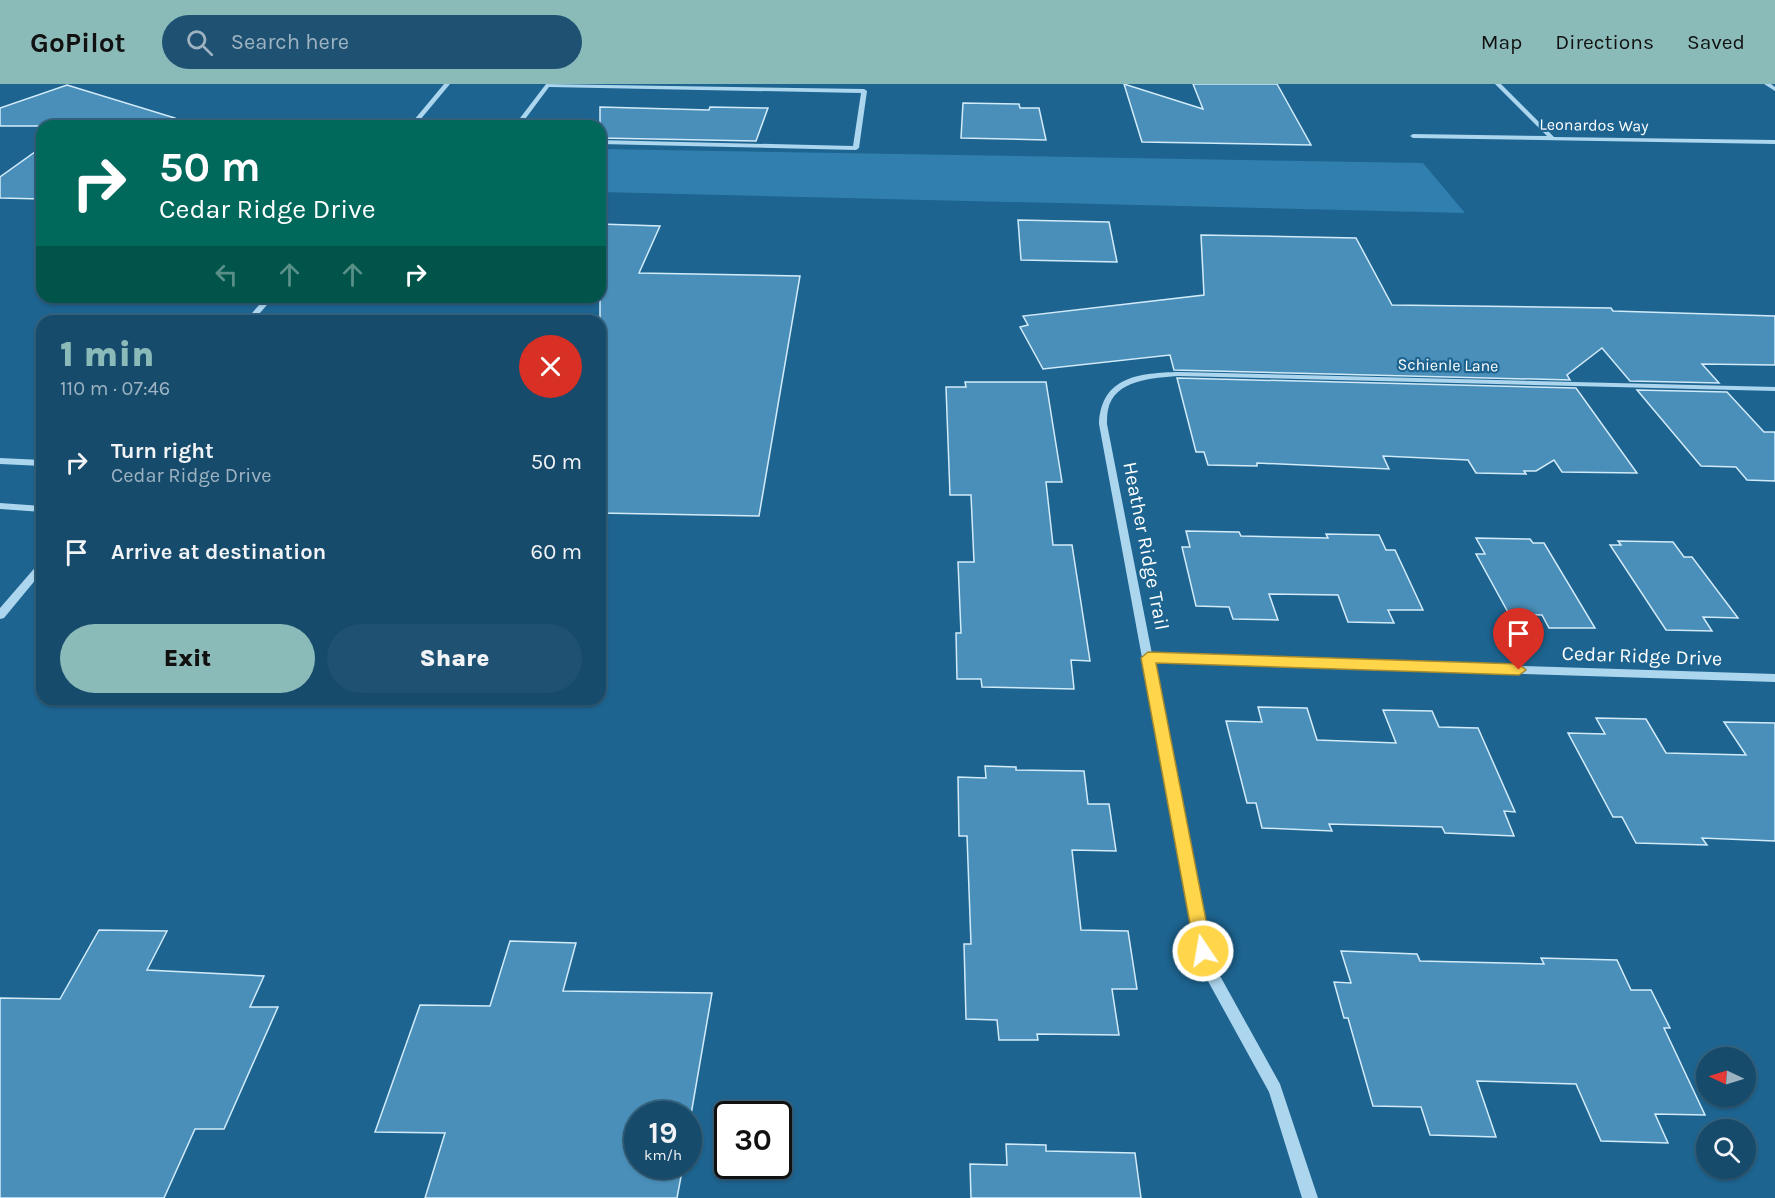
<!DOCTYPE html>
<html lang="en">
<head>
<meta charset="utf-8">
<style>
	:root { --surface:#164b6c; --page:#1f5272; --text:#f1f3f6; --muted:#9eb3c2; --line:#35637f; --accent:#8bbbb9 }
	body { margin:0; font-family:Karla,sans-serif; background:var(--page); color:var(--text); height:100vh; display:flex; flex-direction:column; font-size:22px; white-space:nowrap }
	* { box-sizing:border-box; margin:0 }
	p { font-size:20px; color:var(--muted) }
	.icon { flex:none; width:33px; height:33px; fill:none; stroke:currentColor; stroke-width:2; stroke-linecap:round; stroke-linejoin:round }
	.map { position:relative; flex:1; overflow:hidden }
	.details { position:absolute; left:36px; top:231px; width:570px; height:390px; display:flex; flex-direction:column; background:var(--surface); border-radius:18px; box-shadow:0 2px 4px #0004,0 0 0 2px var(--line) }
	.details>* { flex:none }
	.banner { position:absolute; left:36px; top:36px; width:570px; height:183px; border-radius:18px; box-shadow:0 2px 4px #0004,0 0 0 2px var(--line); background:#00695c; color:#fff; overflow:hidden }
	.needle { width:39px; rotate:274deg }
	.fabs { position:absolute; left:1696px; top:963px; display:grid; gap:12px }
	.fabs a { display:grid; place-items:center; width:60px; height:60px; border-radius:50%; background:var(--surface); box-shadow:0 2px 4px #0004,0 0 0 2px var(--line); font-size:30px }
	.speed { position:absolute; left:624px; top:1017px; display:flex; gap:12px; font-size:30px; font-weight:700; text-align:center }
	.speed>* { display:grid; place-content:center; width:78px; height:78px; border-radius:50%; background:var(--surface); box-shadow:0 2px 4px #0004,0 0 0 2px var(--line); line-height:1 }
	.speed small { font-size:15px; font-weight:400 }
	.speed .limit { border:3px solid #111; border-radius:9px; background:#fff; color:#111 }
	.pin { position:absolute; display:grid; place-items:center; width:51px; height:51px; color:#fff; margin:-62px -26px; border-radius:50% 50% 50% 0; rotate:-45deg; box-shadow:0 0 6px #0007 }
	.pin .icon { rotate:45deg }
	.me { position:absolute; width:66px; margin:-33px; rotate:348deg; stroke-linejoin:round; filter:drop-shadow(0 0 4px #0008) }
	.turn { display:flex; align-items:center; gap:21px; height:126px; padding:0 24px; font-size:27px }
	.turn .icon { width:78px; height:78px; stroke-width:2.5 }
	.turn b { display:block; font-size:42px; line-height:51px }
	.lanes { display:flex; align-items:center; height:57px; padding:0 24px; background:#0003; justify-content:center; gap:30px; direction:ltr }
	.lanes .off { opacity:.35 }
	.round { display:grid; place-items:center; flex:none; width:63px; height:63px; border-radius:32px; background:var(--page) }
	.summary { display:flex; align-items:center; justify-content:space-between; height:102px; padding:0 24px }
	h1 { font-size:36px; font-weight:800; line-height:45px; color:var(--accent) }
	.cta { display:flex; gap:12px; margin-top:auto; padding:12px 24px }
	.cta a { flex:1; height:69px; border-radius:36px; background:var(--accent); color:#111; font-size:24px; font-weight:800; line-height:69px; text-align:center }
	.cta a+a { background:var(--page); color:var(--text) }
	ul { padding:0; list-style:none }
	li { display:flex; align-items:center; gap:18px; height:90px; padding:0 24px }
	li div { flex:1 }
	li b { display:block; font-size:22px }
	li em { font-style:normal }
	header { display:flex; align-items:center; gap:36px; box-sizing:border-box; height:84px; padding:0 30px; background:var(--accent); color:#111 }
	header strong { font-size:28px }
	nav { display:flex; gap:33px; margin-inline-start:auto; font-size:21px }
	.search { width:420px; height:54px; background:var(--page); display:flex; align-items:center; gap:15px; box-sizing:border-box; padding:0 21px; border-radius:33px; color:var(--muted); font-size:22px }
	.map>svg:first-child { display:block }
	.green { fill:#307fae }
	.building { fill:#4a8fb9; stroke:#d2ebfa; stroke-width:1.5 }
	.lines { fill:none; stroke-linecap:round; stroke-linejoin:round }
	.minor { fill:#acd5ee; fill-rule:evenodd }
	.route { fill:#ffd54a; stroke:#a68a30; stroke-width:1.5 }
	.labels { text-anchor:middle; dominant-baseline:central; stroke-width:4.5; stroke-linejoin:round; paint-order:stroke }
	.far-street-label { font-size:16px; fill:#fff; stroke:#1d6490 }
	.street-label { font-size:20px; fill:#fff; stroke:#1d6490 }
</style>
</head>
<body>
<header>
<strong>GoPilot</strong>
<div class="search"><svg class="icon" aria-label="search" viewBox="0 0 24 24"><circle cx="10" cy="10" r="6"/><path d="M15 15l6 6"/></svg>Search here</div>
<nav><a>Map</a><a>Directions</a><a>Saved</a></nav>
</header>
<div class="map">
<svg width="1775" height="1114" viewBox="0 0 1775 1114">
	<rect width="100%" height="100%" fill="#1d6490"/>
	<polygon class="green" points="600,65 1423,79 1465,129 600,108"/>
	<g class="building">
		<polygon points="1124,0 1203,25 1193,0 1277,0 1311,61 1142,58"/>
		<polygon points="67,1 175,34 174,42 0,42 0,24"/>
		<polygon points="963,19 1019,20 1020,24 1039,24 1046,56 961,54"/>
		<polygon points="600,23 709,26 710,23 768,24 756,57 600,54"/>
		<polygon points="42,63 42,115 0,114 0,93"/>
		<polygon points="1018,136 1109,138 1117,178 1021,176"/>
		<polygon points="600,140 660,142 639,189 800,192 759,432 600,429"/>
		<polygon points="1201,151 1356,154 1392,221 1611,224 1613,227 1775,232 1775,281 1702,280 1719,299 1630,297 1602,264 1567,291 1570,296 1174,286 1170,271 1043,285 1020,243 1028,241 1023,232 1204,211"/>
		<polygon points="1177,294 1576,304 1637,389 1562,388 1554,376 1536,387 1524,387 1526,390 1476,389 1468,376 1383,372 1389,385 1257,379 1257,382 1208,381 1204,368 1196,368"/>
		<polygon points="965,298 1046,298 1062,398 1046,398 1053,461 1072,461 1090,577 1071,576 1074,605 982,603 981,595 957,595 956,549 961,549 958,478 974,478 971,411 950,411 946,303 966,303"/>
		<polygon points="1637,306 1727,308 1764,348 1775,348 1775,397 1747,396 1736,383 1701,382"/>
		<polygon points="1186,447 1239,448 1241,452 1328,454 1326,450 1379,451 1386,466 1395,466 1423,526 1388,526 1394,539 1348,538 1338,511 1269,510 1278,536 1233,535 1229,523 1196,522 1182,463 1190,463"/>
		<polygon points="1476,454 1530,455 1533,459 1544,459 1595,544 1549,544 1542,531 1509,530 1476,470 1485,470"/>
		<polygon points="1618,457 1673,458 1684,473 1692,473 1738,534 1703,533 1712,547 1666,546 1610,461 1621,461"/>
		<polygon points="1258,623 1307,624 1317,656 1396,659 1383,626 1432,627 1439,643 1478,644 1515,728 1504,727 1514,752 1445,749 1442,743 1329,740 1332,747 1262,744 1256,719 1247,719 1226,637 1262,638"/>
		<polygon points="1596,634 1646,635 1666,669 1746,671 1724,638 1775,639 1775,757 1702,754 1707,761 1636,759 1622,733 1613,733 1568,649 1605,650"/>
		<polygon points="985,682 1016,683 1016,686 1084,687 1088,720 1109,720 1116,767 1072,766 1081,846 1128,847 1137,905 1112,905 1119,951 1037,950 1038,956 999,956 997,936 966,935 964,860 971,860 967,752 959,752 958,693 986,694"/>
		<polygon points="99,846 167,847 147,886 264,892 250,923 278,923 224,1045 195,1045 164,1114 0,1114 0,914 60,915"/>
		<polygon points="510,857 576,859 563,907 712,909 688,1048 688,1030 638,1030 638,1082 683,1082 677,1114 425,1114 445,1049 375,1048 420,921 490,922"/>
		<polygon points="1341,867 1417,870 1420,877 1544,880 1541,874 1617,876 1631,906 1651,906 1670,944 1664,944 1705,1031 1655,1030 1668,1059 1601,1057 1576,1000 1477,997 1496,1053 1430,1051 1421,1023 1373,1022 1348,934 1344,934 1334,898 1351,899"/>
		<polygon points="1006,1060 1046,1061 1046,1067 1135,1069 1141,1114 971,1114 970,1080 1007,1081"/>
	</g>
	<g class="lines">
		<g class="minor">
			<polygon points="444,0 450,0 415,42 409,42"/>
			<polygon points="546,0 864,5 867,7 859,64 856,66 600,60 600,56 853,62 861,9 549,3 520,42 514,42"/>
			<polygon points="1495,0 1501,0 1554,53 1775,56 1775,60 1413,54 1410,52 1413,50 1547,52"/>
			<polygon points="1764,0 1771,0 1775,3 1775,7"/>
			<polygon points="266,213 274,213 253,237 245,237"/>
			<path d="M1179,288L1775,303V307L1179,292C1154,294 1114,295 1108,326C1107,330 1107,336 1107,340L1152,570L1775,590V598L1154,578L1210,867L1219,890L1280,1000L1318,1114H1302L1269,1008L1209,899L1196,867L1099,340C1101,292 1140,289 1179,288Z"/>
			<polygon points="0,374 42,376 42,382 0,380"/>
			<polygon points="0,419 42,422 42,428 0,425"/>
			<polygon points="42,478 42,488 4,534 0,535 0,524 39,479"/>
		</g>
	</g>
	<polygon class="route" points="1148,568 1519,580 1526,586 1519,591 1156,579 1212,867 1210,873 1203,876 1197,873 1195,867 1141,574"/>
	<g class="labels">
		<g class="far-street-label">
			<text transform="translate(1594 41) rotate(1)">Leonardos Way</text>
			<text transform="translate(1448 281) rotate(1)">Schienle Lane</text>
		</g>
		<g class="street-label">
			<text transform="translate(1146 462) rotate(79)">Heather Ridge Trail</text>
			<text transform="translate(1642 572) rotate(2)">Cedar Ridge Drive</text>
		</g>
	</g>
</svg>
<div class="fabs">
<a><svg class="needle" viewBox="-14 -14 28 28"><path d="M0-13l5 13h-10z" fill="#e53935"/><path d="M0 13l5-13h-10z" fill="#9eb3c2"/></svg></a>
<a><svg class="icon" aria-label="search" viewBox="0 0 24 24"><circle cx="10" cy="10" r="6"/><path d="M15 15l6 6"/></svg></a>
</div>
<div class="speed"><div>19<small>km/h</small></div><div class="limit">30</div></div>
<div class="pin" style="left:1519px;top:586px;background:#d93025"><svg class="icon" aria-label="arrive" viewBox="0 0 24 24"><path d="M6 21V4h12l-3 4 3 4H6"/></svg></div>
<svg class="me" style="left:1203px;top:867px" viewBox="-20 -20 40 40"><circle r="17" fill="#ffd54a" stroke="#fff" stroke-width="3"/><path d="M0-11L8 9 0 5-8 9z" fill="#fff"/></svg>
<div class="banner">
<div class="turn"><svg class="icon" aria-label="right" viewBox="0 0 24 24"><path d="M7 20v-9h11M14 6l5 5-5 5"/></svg><div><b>50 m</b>Cedar Ridge Drive</div></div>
<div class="lanes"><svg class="icon off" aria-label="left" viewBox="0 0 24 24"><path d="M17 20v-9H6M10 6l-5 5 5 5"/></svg><svg class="icon off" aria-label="ahead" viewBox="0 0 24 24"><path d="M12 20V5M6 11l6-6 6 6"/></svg><svg class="icon off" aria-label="ahead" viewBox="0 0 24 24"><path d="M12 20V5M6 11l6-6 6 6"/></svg><svg class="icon" aria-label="right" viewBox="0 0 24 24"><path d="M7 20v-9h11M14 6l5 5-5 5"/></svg></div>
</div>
<section class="details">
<div class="summary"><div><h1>1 min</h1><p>110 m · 07:46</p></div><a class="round" style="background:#d93025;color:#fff"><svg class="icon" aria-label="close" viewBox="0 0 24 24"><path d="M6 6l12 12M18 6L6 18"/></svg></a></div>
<ul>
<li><svg class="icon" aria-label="right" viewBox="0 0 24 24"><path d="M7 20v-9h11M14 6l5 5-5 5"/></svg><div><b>Turn right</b><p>Cedar Ridge Drive</p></div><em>50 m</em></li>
<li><svg class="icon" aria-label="arrive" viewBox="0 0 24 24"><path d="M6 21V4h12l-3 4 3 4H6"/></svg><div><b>Arrive at destination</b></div><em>60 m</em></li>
</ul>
<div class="cta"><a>Exit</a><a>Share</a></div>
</section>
</div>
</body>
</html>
